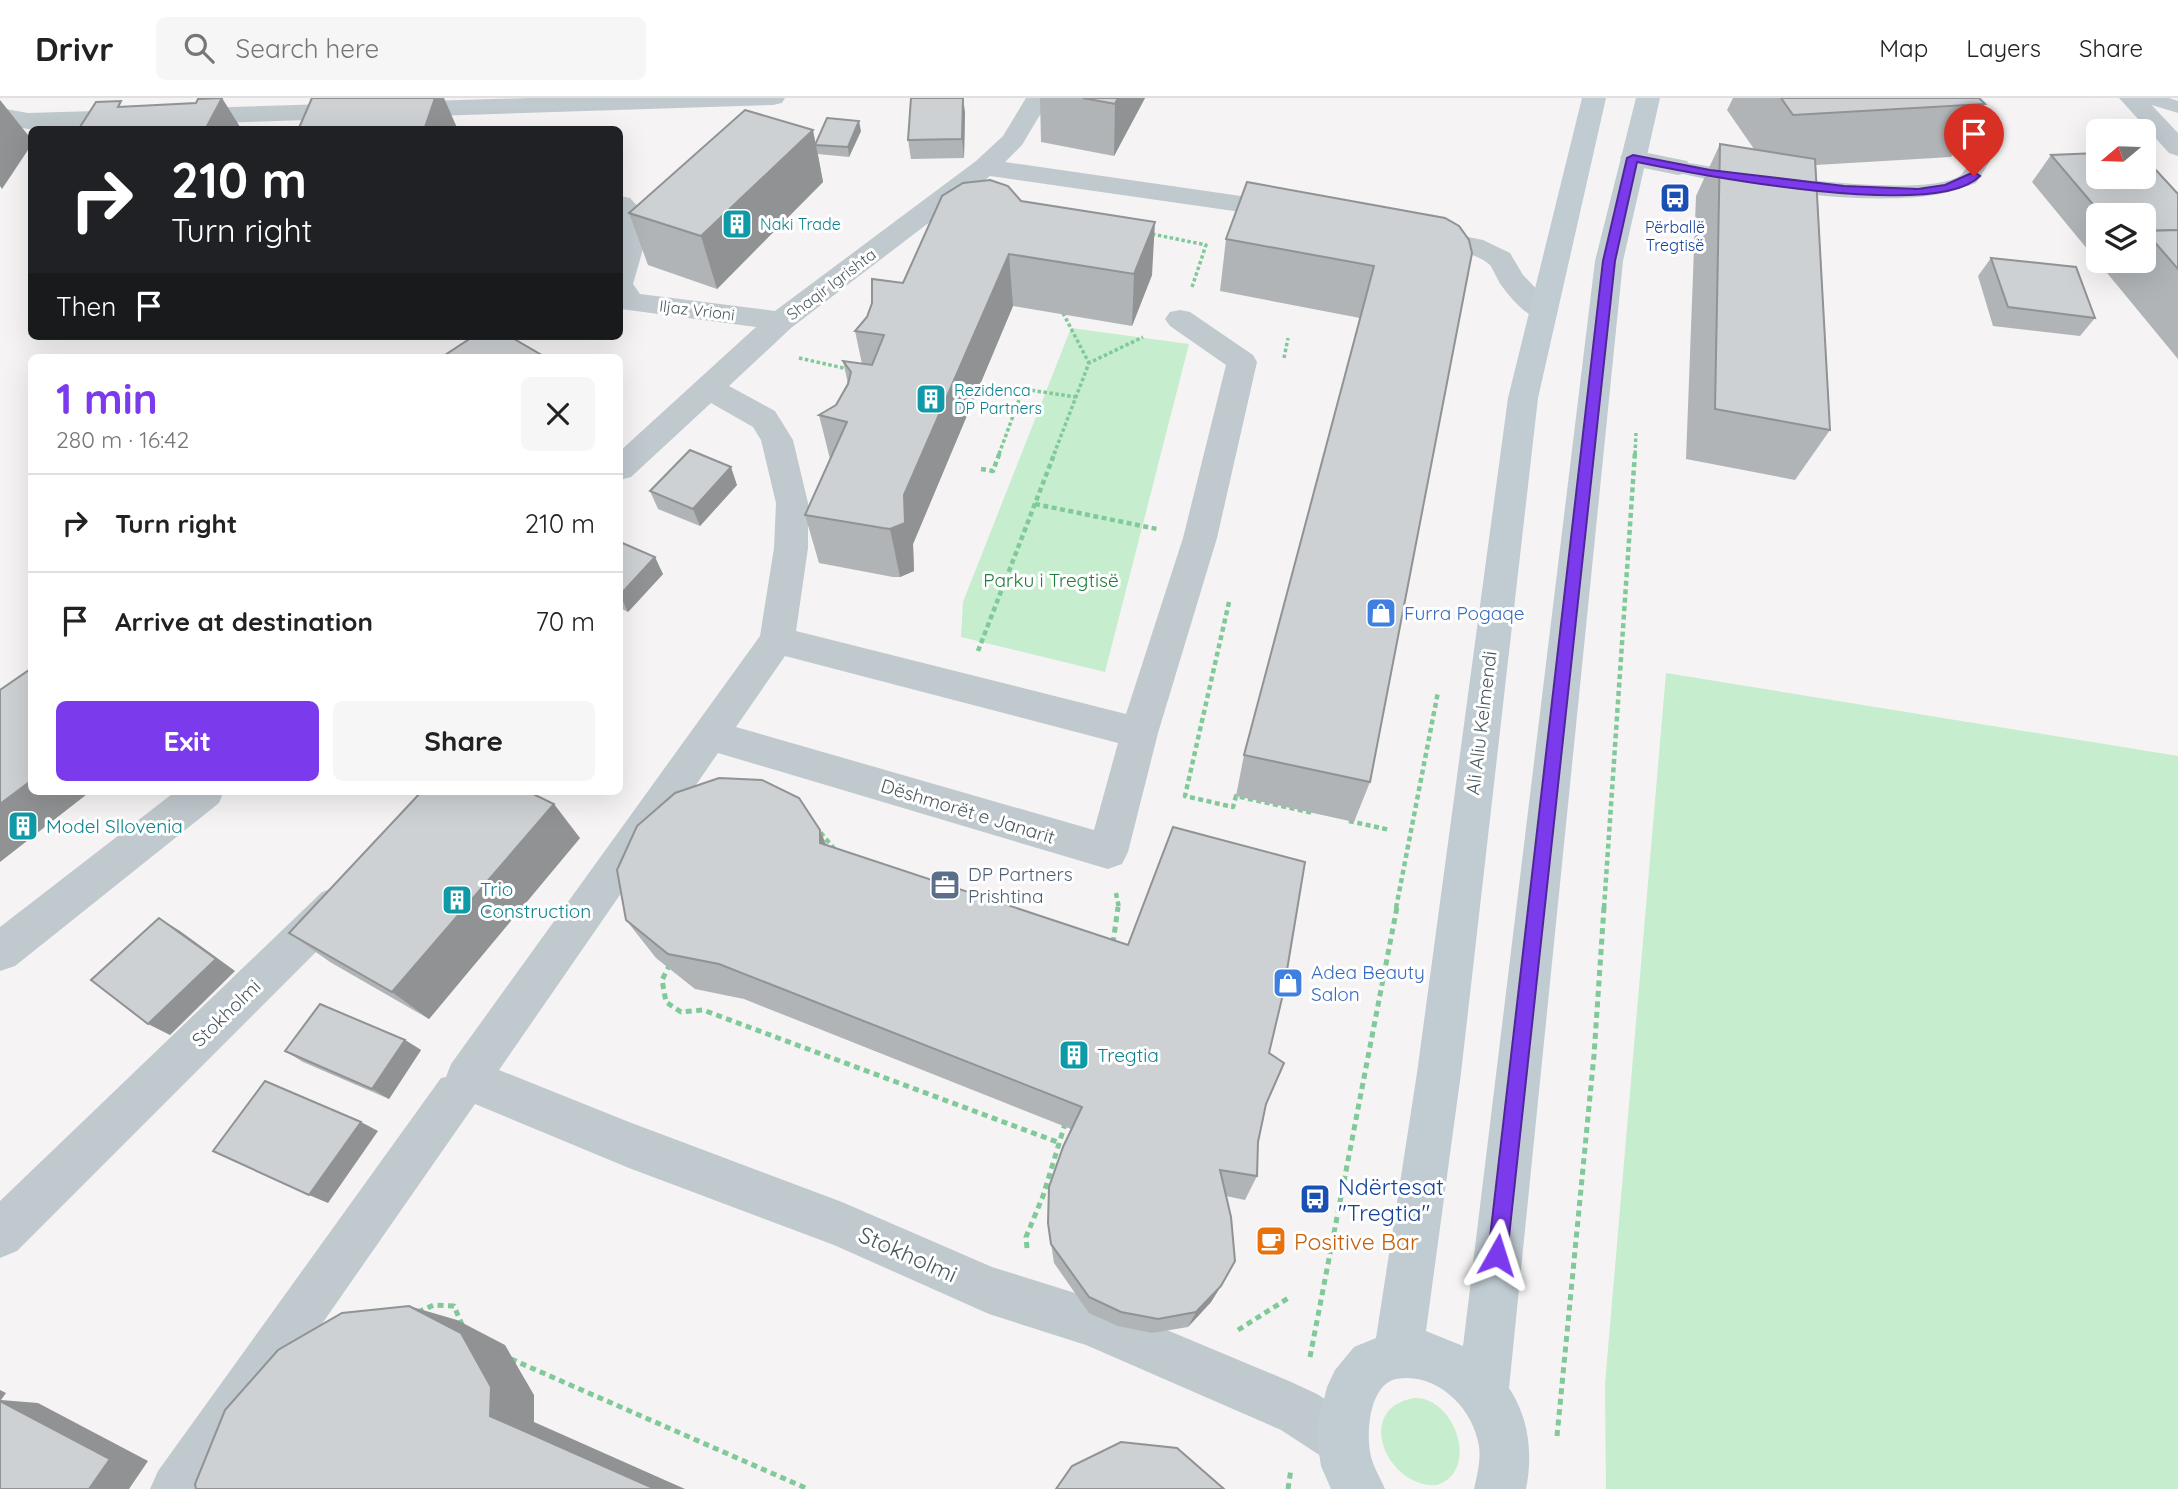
<!DOCTYPE html>
<html lang="en">
<head>
<meta charset="utf-8">
<style>
	:root { --surface:#fff; --page:#f6f6f6; --text:#222; --muted:#767676; --line:#e0e0e0; --accent:#7c3aed }
	body { margin:0; font-family:Quicksand,sans-serif; background:var(--page); color:var(--text); height:100vh; display:flex; flex-direction:column; font-size:26px; white-space:nowrap }
	* { box-sizing:border-box; margin:0 }
	p { font-size:23px; color:var(--muted) }
	.icon { flex:none; width:38px; height:38px; fill:none; stroke:currentColor; stroke-width:2; stroke-linecap:round; stroke-linejoin:round }
	.map { position:relative; flex:1; overflow:hidden }
	.sheet { position:absolute; left:28px; top:256px; width:595px; height:441px; display:flex; flex-direction:column; background:var(--surface); border-radius:10px; box-shadow:0 7px 28px #0002 }
	.sheet>* { flex:none }
	.guide { position:absolute; left:28px; top:28px; width:595px; height:214px; border-radius:10px; box-shadow:0 7px 28px #0002; background:#202124; color:#fff; overflow:hidden }
	.needle { width:46px; rotate:251deg }
	.tools { position:absolute; left:2086px; top:21px; display:grid; gap:14px }
	.tools a { display:grid; place-items:center; width:70px; height:70px; border-radius:10px; background:var(--surface); box-shadow:0 7px 28px #0002; font-size:35px }
	.pin { position:absolute; display:grid; place-items:center; width:60px; height:60px; color:#fff; margin:-72px -30px; border-radius:50% 50% 50% 0; rotate:-45deg; box-shadow:0 0 7px #0007 }
	.pin .icon { rotate:45deg }
	.me { position:absolute; width:77px; margin:-38px; rotate:6deg; stroke-linejoin:round; filter:drop-shadow(0 0 5px #0008) }
	.turn { display:flex; align-items:center; gap:24px; height:147px; padding:0 28px; font-size:32px }
	.turn .icon { width:91px; height:91px; stroke-width:2.5 }
	.turn b { display:block; font-size:49px; line-height:60px }
	.then { display:flex; align-items:center; height:66px; padding:0 28px; background:#0003; gap:14px; font-size:26px }
	.round { display:grid; place-items:center; flex:none; width:74px; height:74px; border-radius:10px; background:var(--page) }
	.headline { display:flex; align-items:center; justify-content:space-between; height:119px; padding:0 28px }
	h1 { font-size:42px; font-weight:700; line-height:52px; color:var(--accent) }
	.action { display:flex; gap:14px; margin-top:auto; padding:14px 28px }
	.action a { flex:1; height:80px; border-radius:10px; background:var(--accent); color:#fff; font-size:28px; font-weight:700; line-height:80px; text-align:center }
	.action a+a { background:var(--page); color:var(--text) }
	ul { padding:0; list-style:none }
	li { display:flex; align-items:center; gap:21px; height:98px; padding:0 28px; border-top:2px solid var(--line) }
	li div { flex:1 }
	li b { display:block; font-size:26px }
	li em { font-style:normal }
	header { display:flex; align-items:center; gap:42px; box-sizing:border-box; height:98px; padding:0 35px; background:var(--surface); border-bottom:2px solid var(--line) }
	header strong { font-size:33px }
	nav { display:flex; gap:38px; margin-inline-start:auto; font-size:24px }
	.search { width:490px; height:63px; background:var(--page); display:flex; align-items:center; gap:18px; box-sizing:border-box; padding:0 24px; border-radius:10px; color:var(--muted); font-size:26px }
	.map>svg:first-child { display:block }
	.green { fill:#c6edce }
	.lines { fill:none; stroke-linecap:round; stroke-linejoin:round }
	.path-far2 { stroke:#80c998; stroke-width:3.5; stroke-dasharray:3.5 2.5; stroke-linecap:butt }
	.path-far1 { stroke:#80c998; stroke-width:4.5; stroke-dasharray:5 3.5; stroke-linecap:butt }
	.path { stroke:#80c998; stroke-width:5; stroke-dasharray:6 4.5; stroke-linecap:butt }
	.lane { fill:#c0c9ce; fill-rule:evenodd }
	.street { fill:#c0c9ce; fill-rule:evenodd }
	.secondary { fill:#c0ccd2; fill-rule:evenodd }
	.wall { fill:#b0b4b6; fill-rule:evenodd }
	.shaded-wall { fill:#909294 }
	.building { fill:#cdd1d4; stroke:#909294; stroke-width:2 }
	.route { fill:#7c3aed; stroke:#51269a; stroke-width:2 }
	.labels { text-anchor:middle; dominant-baseline:central; stroke-width:6; stroke-linejoin:round; paint-order:stroke }
	.far-culture-label { font-size:16px; fill:#0d838f; stroke:#fff; text-anchor:start }
	.far-transit-label { font-size:16px; fill:#164399; stroke:#fff }
	.far-street-label { font-size:16px; fill:#4c595f; stroke:#fff }
	.park-label { font-size:19px; fill:#207d3d; stroke:#fff }
	.shop-label { font-size:19px; fill:#366cbe; stroke:#fff; text-anchor:start }
	.street-label { font-size:19px; fill:#4c595f; stroke:#fff }
	.culture-label { font-size:19px; fill:#0d838f; stroke:#fff; text-anchor:start }
	.service-label { font-size:19px; fill:#4e5e75; stroke:#fff; text-anchor:start }
	.near-transit-label { font-size:23px; fill:#164399; stroke:#fff; text-anchor:start }
	.near-food-label { font-size:23px; fill:#c56008; stroke:#fff; text-anchor:start }
	.near-street-label { font-size:23px; fill:#4c595f; stroke:#fff }
</style>
</head>
<body>
<header>
<strong>Drivr</strong>
<div class="search"><svg class="icon" aria-label="search" viewBox="0 0 24 24"><circle cx="10" cy="10" r="6"/><path d="M15 15l6 6"/></svg>Search here</div>
<nav><a>Map</a><a>Layers</a><a>Share</a></nav>
</header>
<div class="map">
<svg width="2178" height="1391" viewBox="0 0 2178 1391">
	<rect width="100%" height="100%" fill="#f5f3f3"/>
	<g class="green">
		<polygon points="1071,230 1189,246 1105,574 961,539 963,504"/>
		<polygon points="1666,575 2178,658 2178,1391 1606,1391 1605,1286"/>
		<path d="M1414,1300C1454,1298 1481,1372 1437,1387C1388,1391 1352,1311 1414,1300Z"/>
	</g>
	<g class="lines">
		<g class="path-far2">
			<polyline points="1152,136 1206,147 1192,189"/>
			<polyline points="1063,215 1089,265"/>
			<polyline points="799,260 848,271"/>
			<polyline points="1284,260 1288,240"/>
			<polyline points="999,356 1023,291 1076,299"/>
			<polyline points="1054,356 1089,265 1143,239"/>
			<polyline points="1635,356 1636,335"/>
		</g>
		<g class="path-far1">
			<polyline points="981,371 993,373 1000,354"/>
			<polyline points="1035,406 1157,431"/>
			<polyline points="1229,504 1185,698 1233,709 1236,698 1313,715"/>
			<polyline points="978,553 1055,354"/>
			<polyline points="1349,723 1390,732"/>
			<polyline points="815,728 836,753"/>
			<polyline points="1116,795 1119,810"/>
			<polyline points="1396,810 1438,594"/>
			<polyline points="1604,810 1635,354"/>
		</g>
		<g class="path">
			<polyline points="1113,845 1118,809"/>
			<polyline points="670,866 662,882 666,904 681,914 703,912 1060,1045"/>
			<polyline points="1027,1150 1026,1139 1043,1098 1065,1026"/>
			<polyline points="418,1214 434,1207 454,1208 463,1229"/>
			<polyline points="1238,1232 1290,1199"/>
			<polyline points="1310,1259 1397,809"/>
			<polyline points="511,1261 808,1391"/>
			<polyline points="1557,1338 1594,957 1604,809"/>
			<polyline points="1288,1391 1291,1371"/>
		</g>
		<g class="lane">
			<path d="M1932,0H1952L1982,37L1990,63L1976,85C1964,89 1952,94 1940,96C1870,109 1740,91 1671,73L1668,69L1671,65L1678,63C1727,72 1924,104 1961,77C1964,74 1968,67 1970,63L1962,37Z"/>
			<polygon points="2139,0 2169,0 2178,3 2178,15 2142,4"/>
		</g>
		<g class="street">
			<polygon points="530,0 785,0 782,5 773,7 28,31 0,26 0,10 28,15"/>
			<path d="M1026,0H1050L1022,47L1005,64L1289,105L1299,107L1303,113L1299,119L1289,121L990,78L791,230L729,288L775,313L793,342L808,405V450L796,533L1126,616L1183,440L1226,267L1170,228L1165,221L1170,214L1180,212L1190,214L1253,257L1257,264L1217,440L1158,635L1128,754L1122,766L1108,771L718,655L499,972L629,1024L842,1104L992,1169L1088,1199L1289,1283L1317,1296L1360,1324L1368,1342L1360,1360L1342,1368L1324,1360L1281,1332L1086,1247L989,1216L834,1147L629,1070L475,1006L207,1391H150L158,1373L441,980L446,979L451,966L760,538L774,450L776,405L761,342L753,329L711,305L631,379L620,382V353L756,229L621,211L620,136L623,124L620,121V98L630,100L651,123L633,186L640,196L775,213L976,63L1003,38ZM785,558L1118,645L1094,732L736,629Z"/>
			<polygon points="2119,0 2145,0 2178,35 2178,58 2169,55"/>
			<polygon points="1633,52 1687,63 1691,69 1687,75 1678,77 1624,66 1620,60 1624,54"/>
			<path d="M1420,129L1483,142L1510,155L1523,177L1558,213L1553,220C1531,226 1514,204 1501,187C1497,181 1494,173 1490,167C1474,152 1432,148 1410,143L1406,137L1410,131Z"/>
			<polygon points="176,693 224,693 219,705 15,868 0,873 0,829"/>
			<polygon points="336,789 350,794 356,807 350,820 17,1153 0,1160 0,1103 322,794"/>
		</g>
		<path class="secondary" d="M1582,0H1606L1538,300L1461,975L1426,1233L1463,1248L1595,163L1636,0H1660L1623,163L1509,1290C1529,1320 1533,1356 1526,1391H1474C1477,1378 1481,1362 1479,1348C1473,1310 1437,1274 1396,1281C1368,1287 1365,1341 1372,1362C1375,1372 1381,1381 1385,1391H1331L1321,1368L1317,1342L1318,1325L1327,1289L1335,1272L1354,1249L1376,1240L1417,975L1508,300Z"/>
	</g>
	<g class="wall">
		<polygon points="1040,0 1145,0 1114,58 1041,44"/>
		<polygon points="1733,0 1979,0 1985,6 1951,59 1816,67 1830,332 1795,382 1686,361 1696,98 1720,46 1754,51 1727,12"/>
		<polygon points="965,14 964,60 911,61 908,42"/>
		<polygon points="861,33 849,59 818,56 823,84 717,191 648,167 629,115 815,45"/>
		<path d="M2051,57L2178,96V261L2032,84ZM2098,117H2144V163H2098Z"/>
		<polygon points="1021,103 1152,177 1132,228 1013,208 913,446 914,473 900,479 893,479 819,465 805,417 830,361 819,317 836,307 848,286 843,263 862,266 855,233 903,185"/>
		<polygon points="1445,120 1370,684 1354,724 1236,698 1244,657 1360,220 1220,193 1226,141"/>
		<polygon points="1991,160 2095,220 2080,238 1993,228 1978,178"/>
		<polygon points="737,387 700,428 658,411 650,393"/>
		<polygon points="620,444 663,476 628,514 620,510"/>
		<polygon points="820,732 826,746 1269,955 1266,1006 1258,1044 1257,1078 1245,1102 1226,1098 1221,1188 1211,1204 1188,1229 1152,1235 1118,1228 1089,1215 1054,1165 1048,1125 1071,1031 744,901 695,891 656,860 626,822"/>
		<polygon points="580,740 429,921 330,864 289,835"/>
		<polygon points="405,942 421,952 389,1001 303,964 285,953"/>
	</g>
	<g class="shaded-wall">
		<polygon points="222,0 242,32 205,32"/>
		<polygon points="435,0 444,0 458,32 424,32"/>
		<polygon points="963,0 965,14 964,60 962,41"/>
		<polygon points="1118,0 1145,0 1114,58 1115,6"/>
		<polygon points="0,2 32,42 32,46 2,91 0,88"/>
		<polygon points="859,23 861,33 849,59 848,49"/>
		<polygon points="813,32 823,84 717,191 701,138"/>
		<polygon points="1155,124 1152,177 1132,228 1134,176"/>
		<polygon points="1009,156 1013,208 913,446 914,473 900,479 890,431"/>
		<polygon points="731,369 737,387 700,428 693,411"/>
		<polygon points="655,459 663,476 628,514 620,497"/>
		<polygon points="32,682 32,693 91,693 0,764 0,706"/>
		<polygon points="554,706 580,740 429,921 392,894"/>
		<polygon points="820,732 836,773 820,745"/>
		<polygon points="159,820 180,833 235,873 170,937 148,926"/>
		<polygon points="405,942 421,952 389,1001 372,991"/>
		<polygon points="361,1024 378,1033 328,1105 309,1097"/>
		<polygon points="1221,1188 1211,1204 1188,1229 1196,1214"/>
		<polygon points="409,1208 457,1222 505,1247 534,1297 534,1324 685,1391 655,1391 490,1318"/>
		<polygon points="0,1292 6,1295 1,1302 38,1305 148,1363 129,1391 89,1391 0,1303"/>
	</g>
	<g class="building">
		<polygon points="222,0 205,32 78,32 96,4 121,3 118,9 196,5 198,1"/>
		<polygon points="312,0 435,0 424,32 298,32"/>
		<polygon points="911,0 963,0 962,41 908,42"/>
		<polygon points="1083,0 1118,0 1115,6"/>
		<polygon points="1781,0 1979,0 1985,6 1793,17"/>
		<polygon points="745,12 813,32 701,138 629,115"/>
		<polygon points="827,20 859,23 848,49 815,47"/>
		<polygon points="1720,46 1815,61 1830,332 1715,311"/>
		<polygon points="2098,55 2098,79 2144,79 2144,59 2178,96 2178,132 2145,133 2144,135 2144,117 2102,117 2051,57"/>
		<polygon points="990,82 1008,88 1021,103 1155,124 1134,176 1009,156 904,397 905,425 890,431 883,430 805,417 847,324 819,317 836,307 848,286 851,274 843,263 872,267 884,237 855,233 867,219 872,205 872,181 903,185 942,98 963,85"/>
		<polygon points="1247,84 1445,120 1459,128 1469,142 1472,155 1370,684 1244,657 1374,168 1226,141"/>
		<polygon points="2178,132 2178,171 2145,133"/>
		<polygon points="1991,160 2076,169 2095,220 2008,209"/>
		<polygon points="474,238 509,238 545,259 442,259"/>
		<polygon points="690,352 731,369 693,411 650,393"/>
		<polygon points="620,444 655,459 620,497"/>
		<polygon points="32,570 32,682 0,706 0,592"/>
		<polygon points="719,680 762,682 799,700 820,732 820,745 1128,847 1173,729 1305,764 1283,896 1269,955 1284,965 1266,1006 1258,1044 1257,1078 1220,1072 1231,1119 1235,1163 1221,1188 1196,1214 1158,1221 1121,1214 1089,1199 1051,1146 1048,1125 1049,1089 1063,1049 1082,1009 719,866 668,856 626,822 617,772 637,728 675,695"/>
		<polygon points="422,693 527,693 554,706 392,894 289,835"/>
		<polygon points="159,820 216,861 148,926 91,882"/>
		<polygon points="320,906 405,942 372,991 285,953"/>
		<polygon points="265,983 361,1024 309,1097 213,1053"/>
		<polygon points="409,1208 461,1235 491,1289 490,1318 655,1391 196,1391 195,1386 225,1312 278,1252 342,1215"/>
		<polygon points="0,1303 110,1361 89,1391 0,1391"/>
		<polygon points="1121,1344 1177,1350 1224,1391 1056,1391 1072,1368"/>
	</g>
	<path class="route" d="M1633,57L1710,72L1844,88L1918,91L1945,87L1974,74L1980,78C1936,123 1700,77 1637,64L1615,163L1507,1157L1504,1164L1497,1167L1491,1164L1488,1157L1603,163L1627,60Z"/>
	<defs>
		<g id="bus-square" transform="scale(1.575)"><rect x="-9" y="-9" width="18" height="18" rx="4" fill="#1a4fb4" stroke="#fff"/><path d="M-5-6H5V4H4V6H2V4H-2V6H-4V4H-5ZM-3.5-4V0h7V-4ZM-3.5 1.2v1.5H-2V1.2ZM2 1.2v1.5H3.5V1.2Z" fill="#fff"/></g>
		<g id="building-square" transform="scale(1.575)"><rect x="-9" y="-9" width="18" height="18" rx="4" fill="#0f9aa8" stroke="#fff"/><path d="M-4-6H4V6H1V3H-1V6H-4ZM-2.5-4.3h1.7v1.8h-1.7ZM.8-4.3h1.7v1.8H.8ZM-2.5-1h1.7V.8h-1.7ZM.8-1h1.7V.8H.8Z" fill="#fff"/></g>
		<g id="shop-square" transform="scale(1.575)"><rect x="-9" y="-9" width="18" height="18" rx="4" fill="#3f7fe0" stroke="#fff"/><path d="M-5-2.5h2.3a2.7 3.5 0 0 1 5.4 0H5L5.5 6h-11ZM-1.5-2.5h3a1.5 2.3 0 0 0-3 0Z" fill="#fff"/></g>
		<g id="office-square" transform="scale(1.575)"><rect x="-9" y="-9" width="18" height="18" rx="4" fill="#5c6f8a" stroke="#fff"/><path d="M-6-3h4V-5.5h4V-3h4V5H-6ZM-1-4.5V-3h2v-1.5ZM-6 0V1H6V0Z" fill="#fff"/></g>
		<g id="cafe-square" transform="scale(1.575)"><rect x="-9" y="-9" width="18" height="18" rx="4" fill="#e8710a" stroke="#fff"/><path d="M-5.5-4.5H6V0H3Q3 3.5 0 3.5H-2.5Q-5.5 3.5-5.5 0ZM3-3.2v2h1.7v-2ZM-6 4.5H4V6H-6Z" fill="#fff"/></g>
	</defs>
	<g fill-rule="evenodd">
		<use href="#bus-square" x="1675" y="100"/>
		<use href="#building-square" x="737" y="126"/>
		<use href="#building-square" x="931" y="301"/>
		<use href="#shop-square" x="1381" y="515"/>
		<use href="#building-square" x="23" y="728"/>
		<use href="#office-square" x="945" y="787"/>
		<use href="#building-square" x="457" y="802"/>
		<use href="#shop-square" x="1288" y="885"/>
		<use href="#building-square" x="1074" y="957"/>
		<use href="#bus-square" x="1315" y="1101"/>
		<use href="#cafe-square" x="1271" y="1143"/>
	</g>
	<g class="labels">
		<g class="far-culture-label">
			<text x="760" y="126">Naki Trade</text>
			<text x="954" y="292">Rezidenca<tspan x="954" dy="18">DP Partners</tspan></text>
		</g>
		<g class="far-transit-label">
			<text x="1675" y="129">Përballë<tspan x="1675" dy="18">Tregtisë</tspan></text>
		</g>
		<g class="far-street-label">
			<text transform="translate(831 186) rotate(-37)">Shaqir Igrishta</text>
			<text transform="translate(697 212) rotate(7)">Iljaz Vrioni</text>
		</g>
		<g class="park-label">
			<text x="1051" y="482">Parku i Tregtisë</text>
		</g>
		<g class="shop-label">
			<text x="1404" y="515">Furra Pogaqe</text>
			<text x="1311" y="874">Adea Beauty<tspan x="1311" dy="22">Salon</tspan></text>
		</g>
		<g class="street-label">
			<text transform="translate(1481 625) rotate(-83)">Ali Aliu Kelmendi</text>
			<text transform="translate(968 713) rotate(17)">Dëshmorët e Janarit</text>
			<text transform="translate(226 915) rotate(-44)">Stokholmi</text>
		</g>
		<g class="culture-label">
			<text x="46" y="728">Model Sllovenia</text>
			<text x="480" y="791">Trio<tspan x="480" dy="22">Construction</tspan></text>
			<text x="1097" y="957">Tregtia</text>
		</g>
		<g class="service-label">
			<text x="968" y="776">DP Partners<tspan x="968" dy="22">Prishtina</tspan></text>
		</g>
		<g class="near-transit-label">
			<text x="1338" y="1088">Ndërtesat<tspan x="1338" dy="26">"Tregtia"</tspan></text>
		</g>
		<g class="near-food-label">
			<text x="1294" y="1143">Positive Bar</text>
		</g>
		<g class="near-street-label">
			<text transform="translate(908 1156) rotate(24)">Stokholmi</text>
		</g>
	</g>
</svg>
<div class="tools">
<a><svg class="needle" viewBox="-14 -14 28 28"><path d="M0-13l5 13h-10z" fill="#e53935"/><path d="M0 13l5-13h-10z" fill="#767676"/></svg></a>
<a><svg class="icon" aria-label="layers" viewBox="0 0 24 24"><path d="M12 4l9 5-9 5-9-5zM3 14l9 5 9-5"/></svg></a>
</div>
<div class="pin" style="left:1974px;top:78px;background:#d93025"><svg class="icon" aria-label="arrive" viewBox="0 0 24 24"><path d="M6 21V4h12l-3 4 3 4H6"/></svg></div>
<svg class="me" style="left:1497px;top:1157px" viewBox="-20 -20 40 40"><path d="M0-17L14 15 0 8-14 15z" fill="#7c3aed" stroke="#fff" stroke-width="4"/></svg>
<div class="guide">
<div class="turn"><svg class="icon" aria-label="right" viewBox="0 0 24 24"><path d="M7 20v-9h11M14 6l5 5-5 5"/></svg><div><b>210 m</b>Turn right</div></div>
<div class="then">Then<svg class="icon" aria-label="arrive" viewBox="0 0 24 24"><path d="M6 21V4h12l-3 4 3 4H6"/></svg></div>
</div>
<section class="sheet">
<div class="headline"><div><h1>1 min</h1><p>280 m · 16:42</p></div><a class="round"><svg class="icon" aria-label="close" viewBox="0 0 24 24"><path d="M6 6l12 12M18 6L6 18"/></svg></a></div>
<ul>
<li><svg class="icon" aria-label="right" viewBox="0 0 24 24"><path d="M7 20v-9h11M14 6l5 5-5 5"/></svg><div><b>Turn right</b></div><em>210 m</em></li>
<li><svg class="icon" aria-label="arrive" viewBox="0 0 24 24"><path d="M6 21V4h12l-3 4 3 4H6"/></svg><div><b>Arrive at destination</b></div><em>70 m</em></li>
</ul>
<div class="action"><a>Exit</a><a>Share</a></div>
</section>
</div>
</body>
</html>
